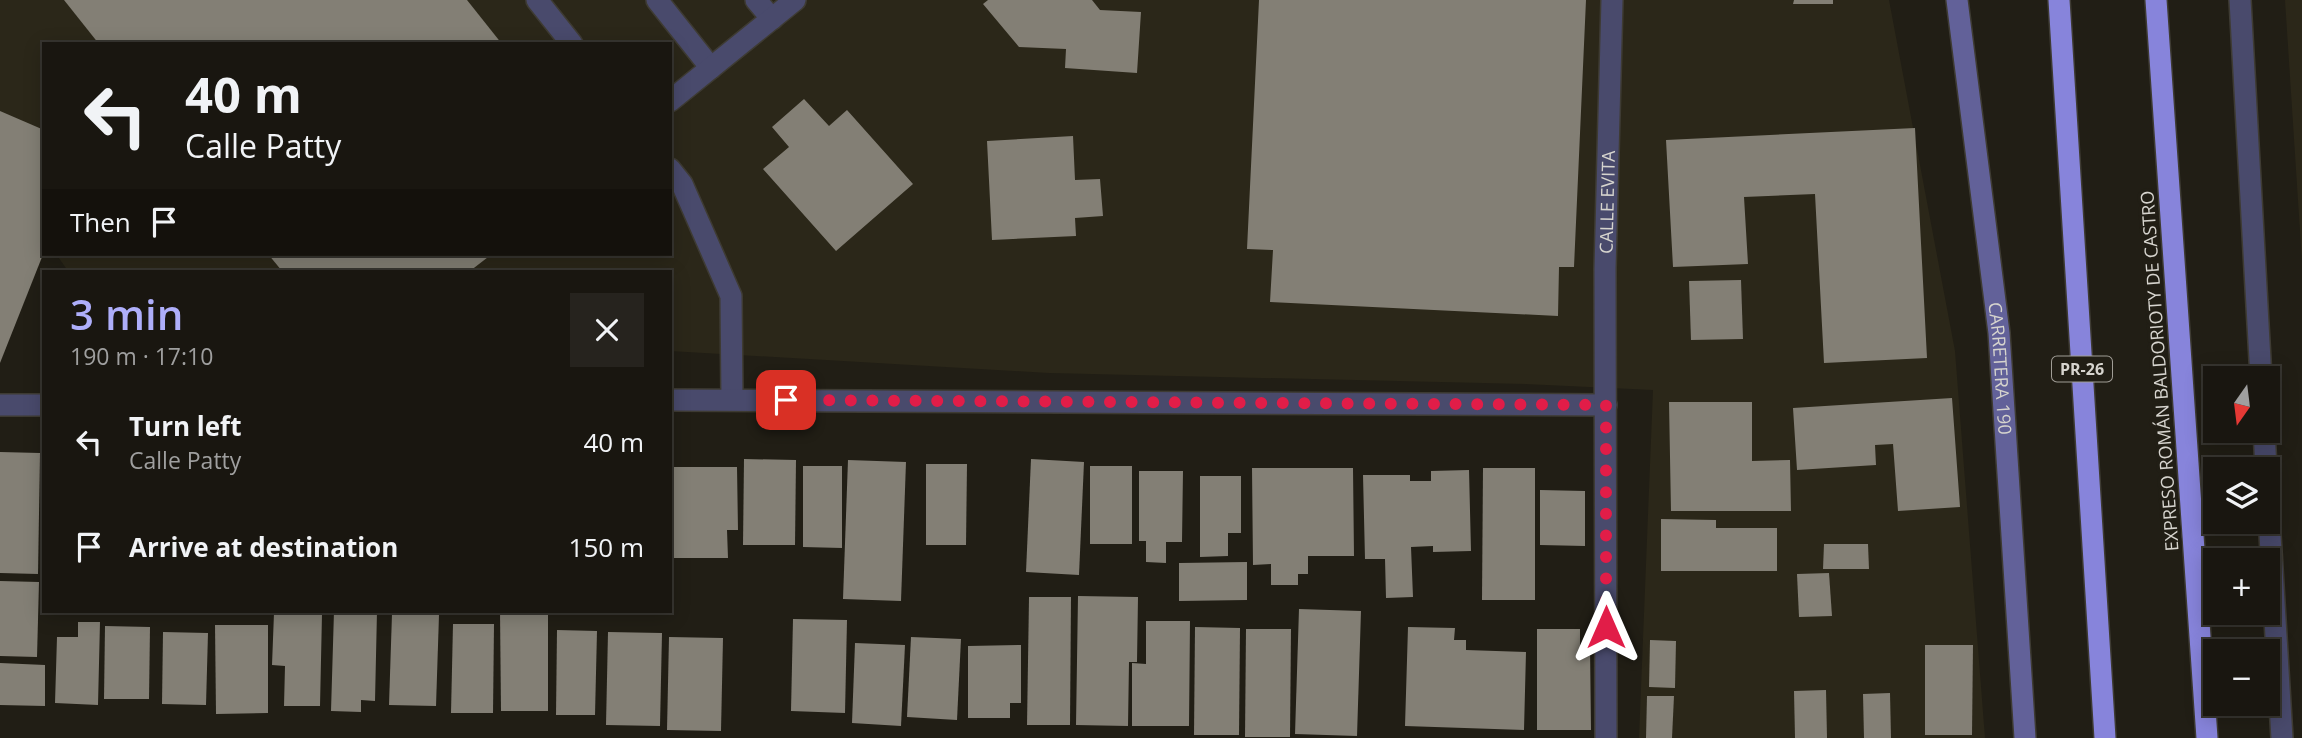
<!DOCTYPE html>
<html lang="en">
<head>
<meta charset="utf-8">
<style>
	:root { --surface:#191610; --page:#26231e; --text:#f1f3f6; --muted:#9f9f9f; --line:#373530; --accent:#aeaefa }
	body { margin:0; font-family:"Open Sans",sans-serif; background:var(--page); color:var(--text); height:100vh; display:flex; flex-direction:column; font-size:26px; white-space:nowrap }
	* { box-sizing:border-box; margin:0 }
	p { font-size:23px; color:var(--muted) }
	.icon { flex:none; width:38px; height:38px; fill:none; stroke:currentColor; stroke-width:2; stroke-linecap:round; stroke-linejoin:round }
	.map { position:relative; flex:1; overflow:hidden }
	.drawer { position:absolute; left:42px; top:270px; width:630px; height:343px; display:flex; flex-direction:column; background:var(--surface); border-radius:0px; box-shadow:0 4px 18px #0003,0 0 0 2px var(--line) }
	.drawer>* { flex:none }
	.top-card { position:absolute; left:42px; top:42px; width:630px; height:214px; border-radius:0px; box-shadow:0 4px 18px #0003,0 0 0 2px var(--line); background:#191610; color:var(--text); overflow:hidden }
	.needle { width:46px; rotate:194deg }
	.fabs { position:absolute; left:2203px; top:366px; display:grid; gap:14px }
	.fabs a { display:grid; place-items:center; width:77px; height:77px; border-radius:0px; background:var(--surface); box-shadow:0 4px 18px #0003,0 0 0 2px var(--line); font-size:35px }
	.pin { position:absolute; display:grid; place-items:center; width:60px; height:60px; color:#fff; margin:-30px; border-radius:14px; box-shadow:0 4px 10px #0006 }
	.me { position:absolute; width:77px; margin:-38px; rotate:0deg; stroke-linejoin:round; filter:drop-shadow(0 0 5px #0008) }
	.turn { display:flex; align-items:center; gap:24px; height:147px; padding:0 28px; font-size:32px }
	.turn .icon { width:91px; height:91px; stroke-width:2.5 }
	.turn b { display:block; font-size:49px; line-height:60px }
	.then { display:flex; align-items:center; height:66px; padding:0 28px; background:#0003; gap:14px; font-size:26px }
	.round { display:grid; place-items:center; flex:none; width:74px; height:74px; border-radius:0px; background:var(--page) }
	.summary { display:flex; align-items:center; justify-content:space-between; height:119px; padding:0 28px }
	h1 { font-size:42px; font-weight:600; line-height:52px; color:var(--accent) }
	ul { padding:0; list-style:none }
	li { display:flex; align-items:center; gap:21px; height:105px; padding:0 28px }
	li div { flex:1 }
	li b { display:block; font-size:26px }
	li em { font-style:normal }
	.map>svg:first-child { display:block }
	.built { fill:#2b2719 }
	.building { fill:#837f75 }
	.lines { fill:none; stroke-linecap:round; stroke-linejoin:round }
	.lane-casing { stroke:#3e3b33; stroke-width:24 }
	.street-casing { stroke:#3e3b33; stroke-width:24 }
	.secondary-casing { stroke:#3e3b33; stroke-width:24 }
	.highway-casing { stroke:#3e3b33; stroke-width:24 }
	.lane { stroke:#494a6c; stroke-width:21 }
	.street { stroke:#494a6c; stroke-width:21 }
	.secondary { stroke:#626199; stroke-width:21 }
	.highway { stroke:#8784db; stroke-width:21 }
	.route { stroke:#e11d48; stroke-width:12; stroke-dasharray:0 21.6 }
	.labels { text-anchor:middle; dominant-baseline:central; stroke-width:7; stroke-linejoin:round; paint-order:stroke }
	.shield { fill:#211e15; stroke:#a09d96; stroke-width:2 }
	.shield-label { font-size:16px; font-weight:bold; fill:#d6d4ce }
	.street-label { font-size:18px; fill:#d6d4ce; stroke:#211e15 }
</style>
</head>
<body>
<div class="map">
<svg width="2302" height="738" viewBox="0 0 2302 738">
	<rect width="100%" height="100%" fill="#211e15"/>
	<g class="built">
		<polygon points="0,0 1889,0 1955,351 1985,738 1639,738 1653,390 1525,384 1049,373 670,351 670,271 68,271 56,254 670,254 670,44 44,44 44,236 0,172"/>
		<polygon points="2285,0 2302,0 2302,262"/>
	</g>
	<g class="building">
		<polygon points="64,0 467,0 502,44 99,44"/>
		<polygon points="988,0 1092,0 1100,10 1141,12 1137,73 1065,68 1066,49 1019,47 983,4"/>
		<polygon points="1259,0 1586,0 1574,267 1559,267 1558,316 1270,302 1273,250 1247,249"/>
		<polygon points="1794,0 1833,0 1833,4 1793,4"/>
		<polygon points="804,99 829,126 847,110 913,184 836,251 763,169 789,147 772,127"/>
		<polygon points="0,111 44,130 44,252 0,363"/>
		<polygon points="1915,128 1927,358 1824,363 1815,194 1744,197 1748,264 1673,267 1666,140"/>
		<polygon points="1073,136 1075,180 1100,179 1103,216 1075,218 1076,236 992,240 987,141"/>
		<polygon points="268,254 492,254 470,271 282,271"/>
		<polygon points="1741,280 1743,339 1691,340 1689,281"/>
		<polygon points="1952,398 1960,507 1898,511 1893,444 1875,445 1876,465 1797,470 1793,408"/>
		<polygon points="1669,402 1752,402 1752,461 1790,460 1791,511 1671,511"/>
		<polygon points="0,452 40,453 38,574 0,573"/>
		<polygon points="744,459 796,460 795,545 743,545"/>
		<polygon points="1031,459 1084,462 1079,575 1026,572"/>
		<polygon points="848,460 906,462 901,601 843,599"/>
		<polygon points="926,464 967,464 966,545 926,545"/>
		<polygon points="803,466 842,466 842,548 803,547"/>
		<rect x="1090" y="466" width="42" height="78"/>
		<polygon points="670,467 737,467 738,530 727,530 728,558 671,558"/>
		<polygon points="1252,468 1353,468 1354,556 1308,556 1308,574 1298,574 1298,585 1271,585 1271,564 1253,565"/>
		<polygon points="1483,468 1535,468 1535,600 1482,600"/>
		<polygon points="1469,470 1471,551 1433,552 1433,546 1411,547 1413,597 1386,598 1385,559 1365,559 1363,475 1410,475 1410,481 1431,481 1431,471"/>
		<polygon points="1139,471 1183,471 1182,542 1166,542 1166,563 1146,562 1146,541 1139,541"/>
		<polygon points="1200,476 1241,476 1241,533 1228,533 1228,556 1200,557"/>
		<polygon points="1540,490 1585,491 1585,546 1540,545"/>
		<polygon points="1661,519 1716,520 1716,528 1777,528 1777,571 1661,571"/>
		<polygon points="1824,544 1868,544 1869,569 1823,569"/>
		<polygon points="1247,562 1247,600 1179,601 1179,563"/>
		<polygon points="1829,573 1832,616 1799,617 1797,574"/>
		<polygon points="0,581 39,582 37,657 0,656"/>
		<polygon points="1078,596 1138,597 1137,662 1129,662 1128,726 1076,725"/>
		<polygon points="1029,597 1071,597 1070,725 1027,725"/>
		<polygon points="1299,609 1361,611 1357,736 1295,734"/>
		<polygon points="334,611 377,611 375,701 361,700 361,712 331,711"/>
		<polygon points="500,611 548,611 548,711 501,711"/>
		<polygon points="274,613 322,614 320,706 284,706 285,666 272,665"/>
		<polygon points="392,614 439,615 436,706 389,705"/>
		<polygon points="793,619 847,620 845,713 791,711"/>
		<polygon points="1146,621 1190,621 1189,726 1132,726 1132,663 1146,664"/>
		<polygon points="78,622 100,622 98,705 55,703 57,637 78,637"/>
		<polygon points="453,624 494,624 493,713 451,713"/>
		<polygon points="215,625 268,625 268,713 216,714"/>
		<polygon points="105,626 150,627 149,699 104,699"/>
		<polygon points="1195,627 1240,628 1239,735 1194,735"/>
		<polygon points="1408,627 1455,628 1454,640 1466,640 1466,650 1526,652 1524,730 1405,726"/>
		<polygon points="1246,629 1291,629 1290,737 1245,737"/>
		<polygon points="1537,629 1580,629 1580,646 1590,646 1591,730 1537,730"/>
		<polygon points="557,630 597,631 595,715 556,715"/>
		<polygon points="163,632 208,633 206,705 162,704"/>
		<polygon points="608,632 662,633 660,726 606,725"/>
		<polygon points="669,637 723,638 721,731 667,730"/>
		<polygon points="911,637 961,639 957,720 907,717"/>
		<polygon points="1650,640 1676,641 1675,688 1649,687"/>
		<polygon points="855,643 905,645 901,726 852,723"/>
		<polygon points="1021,645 1021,703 1010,703 1010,718 968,718 968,646"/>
		<polygon points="1925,645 1973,645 1972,735 1925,735"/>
		<polygon points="0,663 45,665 45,706 0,705"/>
		<polygon points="1826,690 1827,738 1795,738 1794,691"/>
		<polygon points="1890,693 1891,738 1864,738 1863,694"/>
		<polygon points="1647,696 1674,696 1672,738 1646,738"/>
	</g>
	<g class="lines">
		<g class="lane-casing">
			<g id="lane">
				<polyline points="657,0 711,68"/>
				<polyline points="756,0 772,19"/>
				<polyline points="670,101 795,0"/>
			</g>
		</g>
		<g class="street-casing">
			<g id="street">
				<polyline points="537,0 572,44"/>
				<polyline points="2240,0 2261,378"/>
				<polyline points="670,169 682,184 731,296 732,399"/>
				<polyline points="670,400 1606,405"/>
				<polyline points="0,405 44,405"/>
				<polyline points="2264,430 2266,469"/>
				<polyline points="2268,501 2282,738"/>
				<path id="s1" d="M1606,738L1605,269L1612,0"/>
			</g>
		</g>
		<g class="secondary-casing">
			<g id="secondary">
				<path id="s2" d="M1957,0L1999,333L2025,738"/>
			</g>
		</g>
		<g class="highway-casing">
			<g id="highway">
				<polyline points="2059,0 2105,738"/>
				<polyline points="2156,0 2207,738"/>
			</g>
		</g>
		<use href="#lane" class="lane"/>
		<use href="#street" class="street"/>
		<use href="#secondary" class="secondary"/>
		<use href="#highway" class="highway"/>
	</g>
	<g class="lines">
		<polyline class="route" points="786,400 1606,405 1606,627"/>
	</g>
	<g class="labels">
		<rect class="shield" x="2052" y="356.5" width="60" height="25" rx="5"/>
		<g class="shield-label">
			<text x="2082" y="369">PR-26</text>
		</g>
		<g class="street-label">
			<text stroke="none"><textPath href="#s1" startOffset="536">CALLE EVITA</textPath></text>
			<text stroke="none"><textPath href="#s2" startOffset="371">CARRETERA 190</textPath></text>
			<text transform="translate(2159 371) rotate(-94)">EXPRESO ROMÁN BALDORIOTY DE CASTRO</text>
		</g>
	</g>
</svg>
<div class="fabs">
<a><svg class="needle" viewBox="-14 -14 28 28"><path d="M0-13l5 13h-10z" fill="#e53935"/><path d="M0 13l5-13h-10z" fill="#9f9f9f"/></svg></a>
<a><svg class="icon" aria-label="layers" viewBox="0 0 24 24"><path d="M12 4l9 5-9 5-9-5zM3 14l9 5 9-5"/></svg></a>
<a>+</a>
<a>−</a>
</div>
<div class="pin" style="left:786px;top:400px;background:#d93025"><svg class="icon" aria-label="arrive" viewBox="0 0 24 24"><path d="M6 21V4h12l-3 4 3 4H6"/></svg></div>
<svg class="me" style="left:1606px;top:627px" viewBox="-20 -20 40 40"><path d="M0-17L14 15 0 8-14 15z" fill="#e11d48" stroke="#fff" stroke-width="4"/></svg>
<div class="top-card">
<div class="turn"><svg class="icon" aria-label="left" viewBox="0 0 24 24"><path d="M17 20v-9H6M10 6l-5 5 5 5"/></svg><div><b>40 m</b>Calle Patty</div></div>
<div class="then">Then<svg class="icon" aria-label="arrive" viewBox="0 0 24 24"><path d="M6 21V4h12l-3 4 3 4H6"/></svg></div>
</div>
<section class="drawer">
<div class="summary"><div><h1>3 min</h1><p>190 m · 17:10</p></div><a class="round"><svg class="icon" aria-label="close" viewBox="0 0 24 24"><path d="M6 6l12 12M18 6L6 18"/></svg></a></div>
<ul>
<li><svg class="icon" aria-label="left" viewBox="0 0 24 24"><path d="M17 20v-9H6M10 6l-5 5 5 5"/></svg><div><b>Turn left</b><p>Calle Patty</p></div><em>40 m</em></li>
<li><svg class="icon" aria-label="arrive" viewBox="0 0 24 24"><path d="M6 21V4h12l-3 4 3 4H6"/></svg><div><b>Arrive at destination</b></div><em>150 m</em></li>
</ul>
</section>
</div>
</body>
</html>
